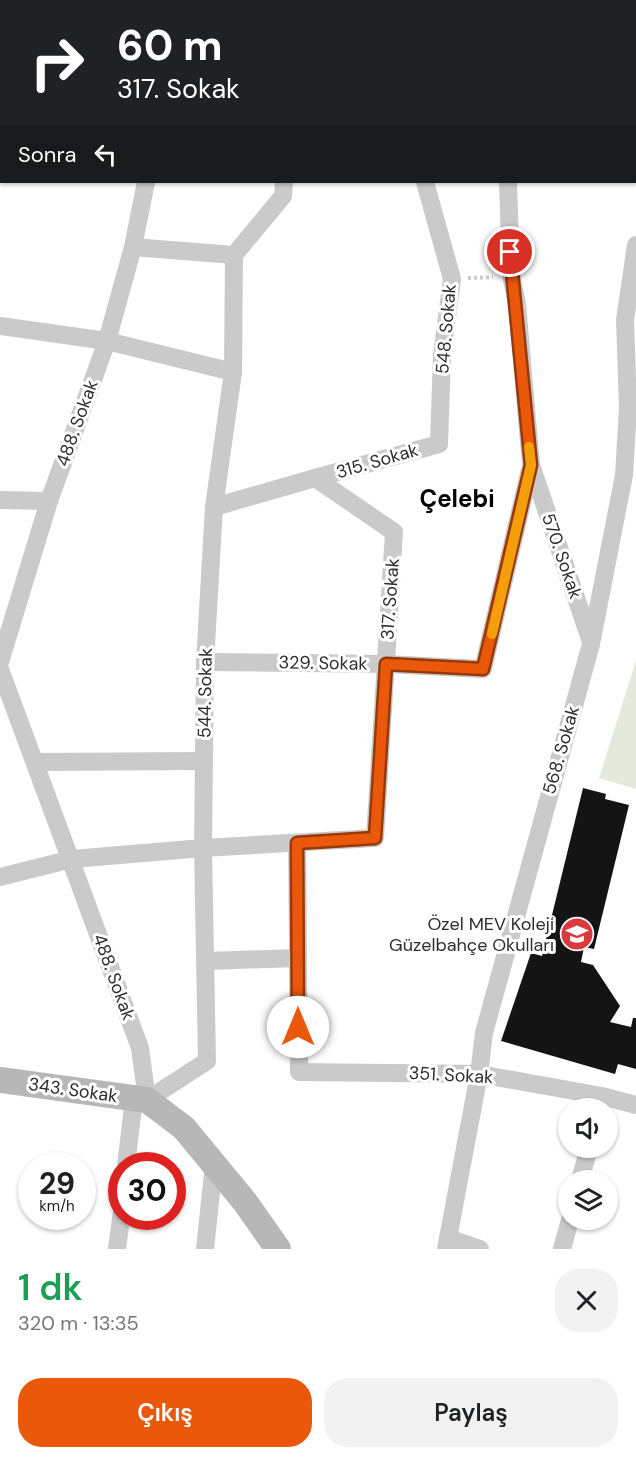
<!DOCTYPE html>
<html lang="tr">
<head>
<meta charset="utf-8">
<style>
	:root { --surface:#fff; --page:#f2f2f2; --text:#202124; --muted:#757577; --accent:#ea580c }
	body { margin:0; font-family:"DM Sans",sans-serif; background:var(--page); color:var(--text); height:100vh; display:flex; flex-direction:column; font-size:22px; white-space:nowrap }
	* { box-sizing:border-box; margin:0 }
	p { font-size:20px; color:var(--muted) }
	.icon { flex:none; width:33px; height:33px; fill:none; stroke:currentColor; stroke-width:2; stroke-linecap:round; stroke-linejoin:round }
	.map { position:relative; height:1249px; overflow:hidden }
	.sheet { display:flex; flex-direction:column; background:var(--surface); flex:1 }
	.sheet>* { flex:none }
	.hud { position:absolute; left:0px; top:0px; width:636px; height:183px; box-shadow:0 2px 4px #0004; background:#202124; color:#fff; overflow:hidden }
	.buttons { position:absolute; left:558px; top:1098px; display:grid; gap:12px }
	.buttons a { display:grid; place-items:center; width:60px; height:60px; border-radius:50%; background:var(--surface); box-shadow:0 2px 4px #0004; font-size:30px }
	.speed { position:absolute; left:18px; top:1152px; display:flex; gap:12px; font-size:30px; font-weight:700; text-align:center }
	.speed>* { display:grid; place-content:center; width:78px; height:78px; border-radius:50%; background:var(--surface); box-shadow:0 2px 4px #0004; line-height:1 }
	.speed small { font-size:15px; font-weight:400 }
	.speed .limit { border:9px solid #d22; background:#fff; color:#111 }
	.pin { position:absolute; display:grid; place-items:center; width:51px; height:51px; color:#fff; margin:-26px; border:3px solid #fff; border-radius:50%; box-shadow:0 2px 6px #0007 }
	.me { position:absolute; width:66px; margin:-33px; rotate:0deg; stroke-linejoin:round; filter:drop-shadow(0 0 4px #0008) }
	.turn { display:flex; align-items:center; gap:21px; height:126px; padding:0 18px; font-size:27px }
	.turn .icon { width:78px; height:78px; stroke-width:2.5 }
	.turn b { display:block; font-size:42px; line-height:51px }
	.then { display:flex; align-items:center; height:57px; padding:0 18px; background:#0003; gap:12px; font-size:22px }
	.round { display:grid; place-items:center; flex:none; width:63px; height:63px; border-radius:24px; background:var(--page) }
	.head { display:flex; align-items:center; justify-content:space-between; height:102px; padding:0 18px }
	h1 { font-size:36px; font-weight:600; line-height:45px; color:#1e9e55 }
	.primary-button { display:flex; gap:12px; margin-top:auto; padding:12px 18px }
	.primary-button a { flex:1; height:69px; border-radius:24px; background:var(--accent); color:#fff; font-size:24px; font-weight:600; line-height:69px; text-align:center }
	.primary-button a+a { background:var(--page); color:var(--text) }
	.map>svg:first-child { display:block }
	.green { fill:#e3eadc }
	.building { fill:#141414 }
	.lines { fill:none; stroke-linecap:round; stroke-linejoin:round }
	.path { stroke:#cacaca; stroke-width:4; stroke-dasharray:3 3; stroke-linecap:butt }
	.street { stroke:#cacaca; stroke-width:18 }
	.secondary { stroke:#b7b7b7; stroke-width:26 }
	.route-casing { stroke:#983908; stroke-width:15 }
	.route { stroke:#ea580c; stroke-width:10 }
	.slow { stroke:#f59e0b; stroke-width:10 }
	.labels { text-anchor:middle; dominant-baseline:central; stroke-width:6; stroke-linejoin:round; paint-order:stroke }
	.street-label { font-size:18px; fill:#2d2d2d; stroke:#fff }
	.poi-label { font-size:18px; fill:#2d2d2d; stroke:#fff; text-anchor:end }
	.district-label { font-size:24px; font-weight:bold; fill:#000; stroke:#fff }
</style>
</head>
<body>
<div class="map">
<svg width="636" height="1249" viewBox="0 0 636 1249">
	<rect width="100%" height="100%" fill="#fff"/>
	<polygon class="green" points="636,661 636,789 599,778"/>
	<polygon class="building" points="583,788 606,794 605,799 629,805 594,949 584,947 581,962 593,965 620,1006 610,1022 631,1027 633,1018 636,1018 636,1069 618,1064 615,1074 501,1041 531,953 542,956"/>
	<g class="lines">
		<g class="path">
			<polyline points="634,181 636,181"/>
			<polyline points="468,278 493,277"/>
		</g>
		<g class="street">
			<polyline points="152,0 152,2"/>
			<polyline points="502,0 502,2"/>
			<polyline points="327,2 327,0"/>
			<polyline points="417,2 417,0"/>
			<polyline points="0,136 2,144"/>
			<polyline points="508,182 511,275 517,304 531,465 591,642"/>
			<polyline points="133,247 234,255"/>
			<polyline points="234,255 283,196 284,182"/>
			<polyline points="0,326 107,341 233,372"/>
			<polyline points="315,478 439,444 442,355 452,279 425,182"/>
			<polyline points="0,500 49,501"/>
			<polyline points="0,662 49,501 107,341 133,247 146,182"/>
			<polyline points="205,662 386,664 483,669 531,465"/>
			<polyline points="0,669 140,1048 147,1100 207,1061 203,848 205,662 214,507 233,372 234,255"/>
			<polyline points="35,762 204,761"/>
			<polyline points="297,843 299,1072 479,1074 602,1096 636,1105"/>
			<polyline points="0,877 72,859 203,848 375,838 394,532 315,478 214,507"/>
			<polyline points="205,961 298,958"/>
			<polyline points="126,1166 134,1098"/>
			<polyline points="580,1180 589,1148"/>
			<polyline points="448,1238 480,1249"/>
			<polyline points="117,1249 122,1211"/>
			<polyline points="205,1249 214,1164"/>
			<polyline points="446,1249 479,1074 484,1033 591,644 624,475 628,408 625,320 636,245"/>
			<polyline points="562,1249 570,1220"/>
		</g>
		<polyline class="secondary" points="0,1080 147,1100 184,1128 245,1202 278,1249"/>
	</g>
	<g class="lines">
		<g class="route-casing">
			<polyline id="route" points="298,1027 297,843 375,838 386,664 483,669 531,465 510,252"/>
		</g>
		<use href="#route" class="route"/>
		<polyline class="slow" points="492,634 531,465 529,447"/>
	</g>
	<defs>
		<g id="school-disc" transform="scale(1.725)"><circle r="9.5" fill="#da3a3d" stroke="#fff"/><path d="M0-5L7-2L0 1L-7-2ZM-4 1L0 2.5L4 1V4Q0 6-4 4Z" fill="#fff"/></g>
	</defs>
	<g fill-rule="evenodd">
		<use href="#school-disc" x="577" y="934"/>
	</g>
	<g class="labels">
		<g class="street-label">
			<text transform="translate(446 329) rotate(-85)">548. Sokak</text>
			<text transform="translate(77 423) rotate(-70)">488. Sokak</text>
			<text transform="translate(377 461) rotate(-16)">315. Sokak</text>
			<text transform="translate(562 556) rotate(71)">570. Sokak</text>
			<text transform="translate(390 599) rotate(-86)">317. Sokak</text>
			<text transform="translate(323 663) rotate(1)">329. Sokak</text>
			<text transform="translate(205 693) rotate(-89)">544. Sokak</text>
			<text transform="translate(561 750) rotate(-74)">568. Sokak</text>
			<text transform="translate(114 977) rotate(70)">488. Sokak</text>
			<text transform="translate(451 1075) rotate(3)">351. Sokak</text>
			<text transform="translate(73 1090) rotate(8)">343. Sokak</text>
		</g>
		<g class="poi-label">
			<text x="554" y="924">Özel MEV Koleji<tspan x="554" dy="21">Güzelbahçe Okulları</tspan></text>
		</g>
		<g class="district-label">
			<text x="457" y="498">Çelebi</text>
		</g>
	</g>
</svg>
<div class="buttons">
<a><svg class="icon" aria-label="sound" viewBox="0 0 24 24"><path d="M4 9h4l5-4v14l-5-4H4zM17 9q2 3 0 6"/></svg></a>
<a><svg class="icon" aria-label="layers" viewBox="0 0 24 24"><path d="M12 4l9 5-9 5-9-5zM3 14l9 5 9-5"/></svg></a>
</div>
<div class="speed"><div>29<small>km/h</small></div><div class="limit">30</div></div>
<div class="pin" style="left:510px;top:252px;background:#d93025"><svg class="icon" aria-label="arrive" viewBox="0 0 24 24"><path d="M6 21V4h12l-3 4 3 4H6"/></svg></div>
<svg class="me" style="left:298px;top:1027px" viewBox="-20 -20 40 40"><circle r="19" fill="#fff"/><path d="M0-13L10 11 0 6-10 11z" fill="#ea580c"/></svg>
<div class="hud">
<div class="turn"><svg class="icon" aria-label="right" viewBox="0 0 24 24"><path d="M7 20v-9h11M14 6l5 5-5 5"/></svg><div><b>60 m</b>317. Sokak</div></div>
<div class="then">Sonra<svg class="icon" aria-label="left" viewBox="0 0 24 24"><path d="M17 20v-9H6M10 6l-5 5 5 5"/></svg></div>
</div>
</div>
<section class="sheet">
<div class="head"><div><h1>1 dk</h1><p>320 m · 13:35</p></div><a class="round"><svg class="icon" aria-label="close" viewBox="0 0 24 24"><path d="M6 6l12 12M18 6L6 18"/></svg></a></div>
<div class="primary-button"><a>Çıkış</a><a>Paylaş</a></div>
</section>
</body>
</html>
